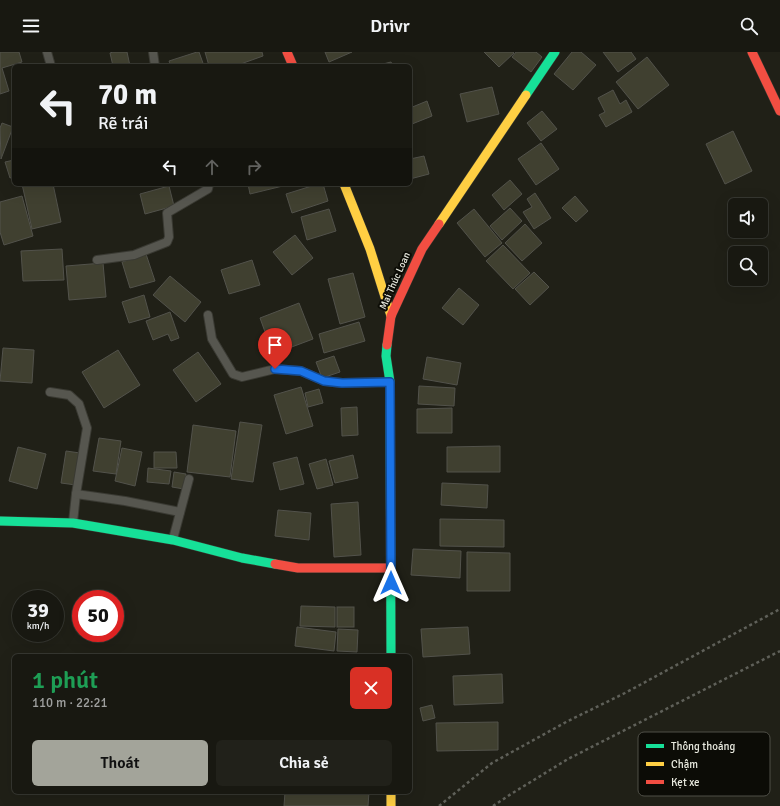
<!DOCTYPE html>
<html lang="vi">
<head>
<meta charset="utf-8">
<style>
	:root { --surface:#181811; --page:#21211a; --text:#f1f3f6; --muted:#9fa09f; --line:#363731; --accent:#a3a49a }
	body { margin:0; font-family:Signika,sans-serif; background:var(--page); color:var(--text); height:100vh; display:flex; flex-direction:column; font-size:15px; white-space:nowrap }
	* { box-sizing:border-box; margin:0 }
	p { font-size:13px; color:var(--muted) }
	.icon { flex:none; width:22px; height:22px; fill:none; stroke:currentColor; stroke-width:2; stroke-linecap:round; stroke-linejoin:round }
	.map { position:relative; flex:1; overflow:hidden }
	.drawer { position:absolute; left:12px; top:602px; width:400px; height:140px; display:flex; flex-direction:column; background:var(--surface); border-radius:6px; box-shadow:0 4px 16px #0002,0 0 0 1px var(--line) }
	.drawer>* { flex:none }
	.hud { position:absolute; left:12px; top:12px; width:400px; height:122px; border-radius:6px; box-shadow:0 4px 16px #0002,0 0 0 1px var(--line); background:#181811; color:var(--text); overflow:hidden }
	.controls { position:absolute; left:728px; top:146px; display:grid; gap:8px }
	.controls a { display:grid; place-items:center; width:40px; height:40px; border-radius:6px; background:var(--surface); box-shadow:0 4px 16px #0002,0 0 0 1px var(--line); font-size:20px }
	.speed { position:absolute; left:12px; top:538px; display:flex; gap:8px; font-size:20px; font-weight:700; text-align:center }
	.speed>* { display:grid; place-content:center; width:52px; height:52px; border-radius:50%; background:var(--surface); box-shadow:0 4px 16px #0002,0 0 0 1px var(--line); line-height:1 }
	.speed small { font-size:10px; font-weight:400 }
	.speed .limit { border:6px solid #d22; background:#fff; color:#111 }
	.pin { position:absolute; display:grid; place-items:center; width:34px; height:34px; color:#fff; margin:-41px -17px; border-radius:50% 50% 50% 0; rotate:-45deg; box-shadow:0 0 4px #0007 }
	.pin .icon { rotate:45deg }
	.me { position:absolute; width:44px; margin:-22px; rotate:0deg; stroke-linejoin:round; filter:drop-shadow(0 0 3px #0008) }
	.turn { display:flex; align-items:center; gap:14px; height:84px; padding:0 20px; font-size:18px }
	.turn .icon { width:52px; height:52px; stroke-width:2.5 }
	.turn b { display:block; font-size:28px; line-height:34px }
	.lanes { display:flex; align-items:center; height:38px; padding:0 20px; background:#0003; justify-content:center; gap:20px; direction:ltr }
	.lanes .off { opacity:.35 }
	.round { display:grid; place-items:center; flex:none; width:42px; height:42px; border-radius:6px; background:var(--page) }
	.overview { display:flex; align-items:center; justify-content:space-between; height:68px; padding:0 20px }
	h1 { font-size:24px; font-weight:600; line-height:30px; color:#1e9e55 }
	.button { display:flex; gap:8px; margin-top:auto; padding:8px 20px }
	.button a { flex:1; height:46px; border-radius:6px; background:var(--accent); color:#111; font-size:16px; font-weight:600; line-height:46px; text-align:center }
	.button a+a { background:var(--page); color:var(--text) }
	header { display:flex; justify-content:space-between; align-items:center; height:52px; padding:0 20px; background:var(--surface); font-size:18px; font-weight:600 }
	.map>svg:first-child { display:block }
	.building { fill:#404030; stroke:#52524b }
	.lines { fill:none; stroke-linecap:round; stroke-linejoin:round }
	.lane-casing { stroke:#3a3a33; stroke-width:10 }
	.fast-casing { stroke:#3a3a33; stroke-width:10 }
	.slow-casing { stroke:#3a3a33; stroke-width:10 }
	.jam-casing { stroke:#3a3a33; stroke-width:10 }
	.path { stroke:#5f6059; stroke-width:2.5; stroke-dasharray:3 3; stroke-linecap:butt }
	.lane { stroke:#56564f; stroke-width:8 }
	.fast { stroke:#16e098; stroke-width:9 }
	.slow { stroke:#ffcf43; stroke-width:9 }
	.jam { stroke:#f24e42; stroke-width:9 }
	.route-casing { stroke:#114b97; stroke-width:10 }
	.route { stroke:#1a73e8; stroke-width:7 }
	.labels { text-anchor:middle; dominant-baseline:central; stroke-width:4; stroke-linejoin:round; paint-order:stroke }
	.street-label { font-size:10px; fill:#eaebe0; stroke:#0c0c06 }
	.key { fill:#0c0c06; stroke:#4f4f47; stroke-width:1 }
	.key-label { font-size:11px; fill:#eaebe0 }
</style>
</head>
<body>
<header><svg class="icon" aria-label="menu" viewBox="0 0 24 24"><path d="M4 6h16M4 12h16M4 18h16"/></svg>Drivr<svg class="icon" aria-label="search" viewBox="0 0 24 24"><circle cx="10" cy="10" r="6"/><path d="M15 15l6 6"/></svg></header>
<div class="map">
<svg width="780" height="754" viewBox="0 0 780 754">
	<rect width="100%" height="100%" fill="#202017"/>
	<g class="building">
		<polygon points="0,0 19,0 22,10 2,16 9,39 0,42"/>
		<polygon points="113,0 127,0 130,14 113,14 110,1"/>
		<polygon points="197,0 199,0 204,14 171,14 169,9"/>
		<polygon points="205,0 262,0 263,4 235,14 209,14"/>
		<polygon points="325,0 352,0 329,10"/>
		<polygon points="484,0 513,0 514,1 499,15"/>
		<polygon points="516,0 536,0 542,5 531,20 512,5"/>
		<polygon points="572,0 581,0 596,13 573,38 554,22"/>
		<polygon points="603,0 631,0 636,7 618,20"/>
		<polygon points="647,5 669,33 638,57 616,30"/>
		<polygon points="391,10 393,14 375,14"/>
		<polygon points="492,35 499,62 467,70 460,42"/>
		<polygon points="613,38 620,52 626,48 632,60 606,75 599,63 605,60 598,46"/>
		<polygon points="427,49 432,64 412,72 410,67 410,56"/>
		<polygon points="542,59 557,77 541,89 527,71"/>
		<polygon points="2,71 13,75 1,107 0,76"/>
		<polygon points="733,79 752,119 725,132 706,92"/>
		<polygon points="541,91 559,117 536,133 518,107"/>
		<polygon points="424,104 429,122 410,127 410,107"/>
		<polygon points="14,108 14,125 10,126 5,110"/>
		<polygon points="510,128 522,142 504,158 492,143"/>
		<polygon points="22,132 53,132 61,170 32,177"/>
		<polygon points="248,132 291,132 250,142"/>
		<polygon points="318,132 323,132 328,149 292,161 286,142"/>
		<polygon points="169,134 174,154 145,162 140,142"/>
		<polygon points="535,141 551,166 534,177 523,160 532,155 527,147"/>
		<polygon points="22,144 33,184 4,193 0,180 0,150"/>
		<polygon points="575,144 588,159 576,170 562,156"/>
		<polygon points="510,156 522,169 502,188 490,174"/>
		<polygon points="329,157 336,179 307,188 301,165"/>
		<polygon points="474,157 502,191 485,205 457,171"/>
		<polygon points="525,172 542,191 522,209 505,191"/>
		<polygon points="295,183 313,206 292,223 273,200"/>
		<polygon points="503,193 530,221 513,237 486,209"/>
		<polygon points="62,197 64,228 23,229 21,199"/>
		<polygon points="146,202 155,229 130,236 122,210"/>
		<polygon points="252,208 260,233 229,242 221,218"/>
		<polygon points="103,211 106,245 69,248 66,214"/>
		<polygon points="534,220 549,235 530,253 515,237"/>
		<polygon points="353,221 365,265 340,272 328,227"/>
		<polygon points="170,224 201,250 185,270 153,243"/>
		<polygon points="459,236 479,253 463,273 442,256"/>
		<polygon points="144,243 150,265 129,271 122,250"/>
		<polygon points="299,251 313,287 273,302 260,266"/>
		<polygon points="170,260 179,286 171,289 168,282 153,288 146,269"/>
		<polygon points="359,270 365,289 324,301 319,282"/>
		<polygon points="3,296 34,298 32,331 0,329"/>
		<polygon points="118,298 140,333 104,356 82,320"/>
		<polygon points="198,300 221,332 196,350 173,318"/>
		<polygon points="334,304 340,320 322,326 316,310"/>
		<polygon points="427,305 461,311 457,333 423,327"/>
		<polygon points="419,334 455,336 454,354 418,352"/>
		<polygon points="301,335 313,374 286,382 274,343"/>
		<polygon points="319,337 323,351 308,355 305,341"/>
		<polygon points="357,355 358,383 342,384 341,356"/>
		<polygon points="452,356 452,381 417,381 417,357"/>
		<polygon points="240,370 262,373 253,430 231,427"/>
		<polygon points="193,373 236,379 230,425 187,420"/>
		<polygon points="99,386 121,389 116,422 93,419"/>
		<polygon points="500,394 500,420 447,420 447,395"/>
		<polygon points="18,395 46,402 37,437 9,429"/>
		<polygon points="122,396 142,400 135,434 115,429"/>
		<polygon points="66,399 80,401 76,433 61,431"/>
		<polygon points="154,400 176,400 177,416 154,416"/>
		<polygon points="353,403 358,426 335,431 329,409"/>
		<polygon points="297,405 304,432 280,438 273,411"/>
		<polygon points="326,407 333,433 317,437 309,412"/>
		<polygon points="148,416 171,419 169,432 147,430"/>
		<polygon points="174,420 186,422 184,437 172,435"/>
		<polygon points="442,431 488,433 487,456 441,453"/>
		<polygon points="358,450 361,503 334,505 331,452"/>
		<polygon points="278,458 311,461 309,488 275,484"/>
		<polygon points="440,467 504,468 504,495 440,494"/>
		<polygon points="413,497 461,499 460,526 411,523"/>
		<polygon points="467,500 510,501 510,539 467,539"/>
		<polygon points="301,554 335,555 335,575 300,574"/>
		<rect x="337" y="555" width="17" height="20"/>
		<polygon points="297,575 336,580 334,599 295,594"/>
		<polygon points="468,575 470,602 423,605 421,577"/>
		<polygon points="338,577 358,578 357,600 337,599"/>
		<polygon points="502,622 503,651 454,653 453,624"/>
		<polygon points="432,653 435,666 423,669 420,656"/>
		<polygon points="498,670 498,698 437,699 436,671"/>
		<polygon points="285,740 369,740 368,754 284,754"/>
	</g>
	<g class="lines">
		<g class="lane-casing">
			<g id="lane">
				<polyline points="47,0 51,14"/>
				<polyline points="153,0 155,14"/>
				<polyline points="97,208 134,203 167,190 169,185 167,161 208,137 209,132"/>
				<polyline points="208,263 212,287 233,322 242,325 275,317 301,319 324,329 342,331 389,330"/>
				<polyline points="50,340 69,343 79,352 87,376 76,442 73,470"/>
				<polyline points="76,442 125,449 180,460"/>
				<polyline points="173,487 189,427"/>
			</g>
		</g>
		<g class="fast-casing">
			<g id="fast">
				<polyline points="526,43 555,0"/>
				<polyline points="387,293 386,304 390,330 391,604"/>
				<polyline points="0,469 73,471 173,488 242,506 275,512"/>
			</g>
		</g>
		<g class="slow-casing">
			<g id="slow">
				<polyline points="344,132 370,197 391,264"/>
				<polyline points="439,172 526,43"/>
				<polyline points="391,740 391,754"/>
			</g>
		</g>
		<g class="jam-casing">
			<g id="jam">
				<polyline points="287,0 293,14"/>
				<polyline points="752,0 780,59"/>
				<polyline points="387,293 391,264 422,197 439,172"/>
				<polyline points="275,512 298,516 391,516"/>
			</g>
		</g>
		<g class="path">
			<polyline points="439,754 492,711 568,669 625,641 780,557"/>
			<polyline points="493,754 511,742 568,707 780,599"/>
		</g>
		<use href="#lane" class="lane"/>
		<use href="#fast" class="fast"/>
		<use href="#slow" class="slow"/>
		<use href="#jam" class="jam"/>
	</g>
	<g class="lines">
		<g class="route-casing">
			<polyline id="route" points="275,317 301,319 324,329 342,331 390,330 391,531"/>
		</g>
		<use href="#route" class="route"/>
	</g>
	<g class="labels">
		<g class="street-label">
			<text transform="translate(395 229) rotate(-66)">Mai Thúc Loan</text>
		</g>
	</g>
	<rect x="638" y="680" width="132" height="64" rx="6" class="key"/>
	<rect x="646" y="692" width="18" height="4" fill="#16e098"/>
	<rect x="646" y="710" width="18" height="4" fill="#ffcf43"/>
	<rect x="646" y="728" width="18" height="4" fill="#f24e42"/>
	<g class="key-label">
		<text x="671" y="698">Thông thoáng</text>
		<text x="671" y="716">Chậm</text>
		<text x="671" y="734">Kẹt xe</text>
	</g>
</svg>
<div class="controls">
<a><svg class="icon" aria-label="sound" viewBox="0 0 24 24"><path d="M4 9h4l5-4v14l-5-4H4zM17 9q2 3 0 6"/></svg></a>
<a><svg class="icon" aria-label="search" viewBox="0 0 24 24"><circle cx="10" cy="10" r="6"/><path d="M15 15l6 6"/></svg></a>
</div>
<div class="speed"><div>39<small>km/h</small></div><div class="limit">50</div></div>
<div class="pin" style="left:275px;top:317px;background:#d93025"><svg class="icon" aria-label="arrive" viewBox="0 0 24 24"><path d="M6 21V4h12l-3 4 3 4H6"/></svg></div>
<svg class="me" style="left:391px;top:531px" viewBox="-20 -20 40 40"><path d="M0-17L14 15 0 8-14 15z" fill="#1a73e8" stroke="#fff" stroke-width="4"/></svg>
<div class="hud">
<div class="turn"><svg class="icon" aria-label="left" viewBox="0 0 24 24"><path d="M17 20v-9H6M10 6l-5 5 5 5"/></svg><div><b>70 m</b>Rẽ trái</div></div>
<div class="lanes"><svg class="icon" aria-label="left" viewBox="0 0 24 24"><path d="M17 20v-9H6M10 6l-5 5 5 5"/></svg><svg class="icon off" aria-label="ahead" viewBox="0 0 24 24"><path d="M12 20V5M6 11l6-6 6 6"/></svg><svg class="icon off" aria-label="right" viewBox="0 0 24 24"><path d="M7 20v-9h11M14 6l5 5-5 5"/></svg></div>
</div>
<section class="drawer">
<div class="overview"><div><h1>1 phút</h1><p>110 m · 22:21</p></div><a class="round" style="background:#d93025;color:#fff"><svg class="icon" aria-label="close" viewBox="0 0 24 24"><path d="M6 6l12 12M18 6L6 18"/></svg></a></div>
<div class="button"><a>Thoát</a><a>Chia sẻ</a></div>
</section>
</div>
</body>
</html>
